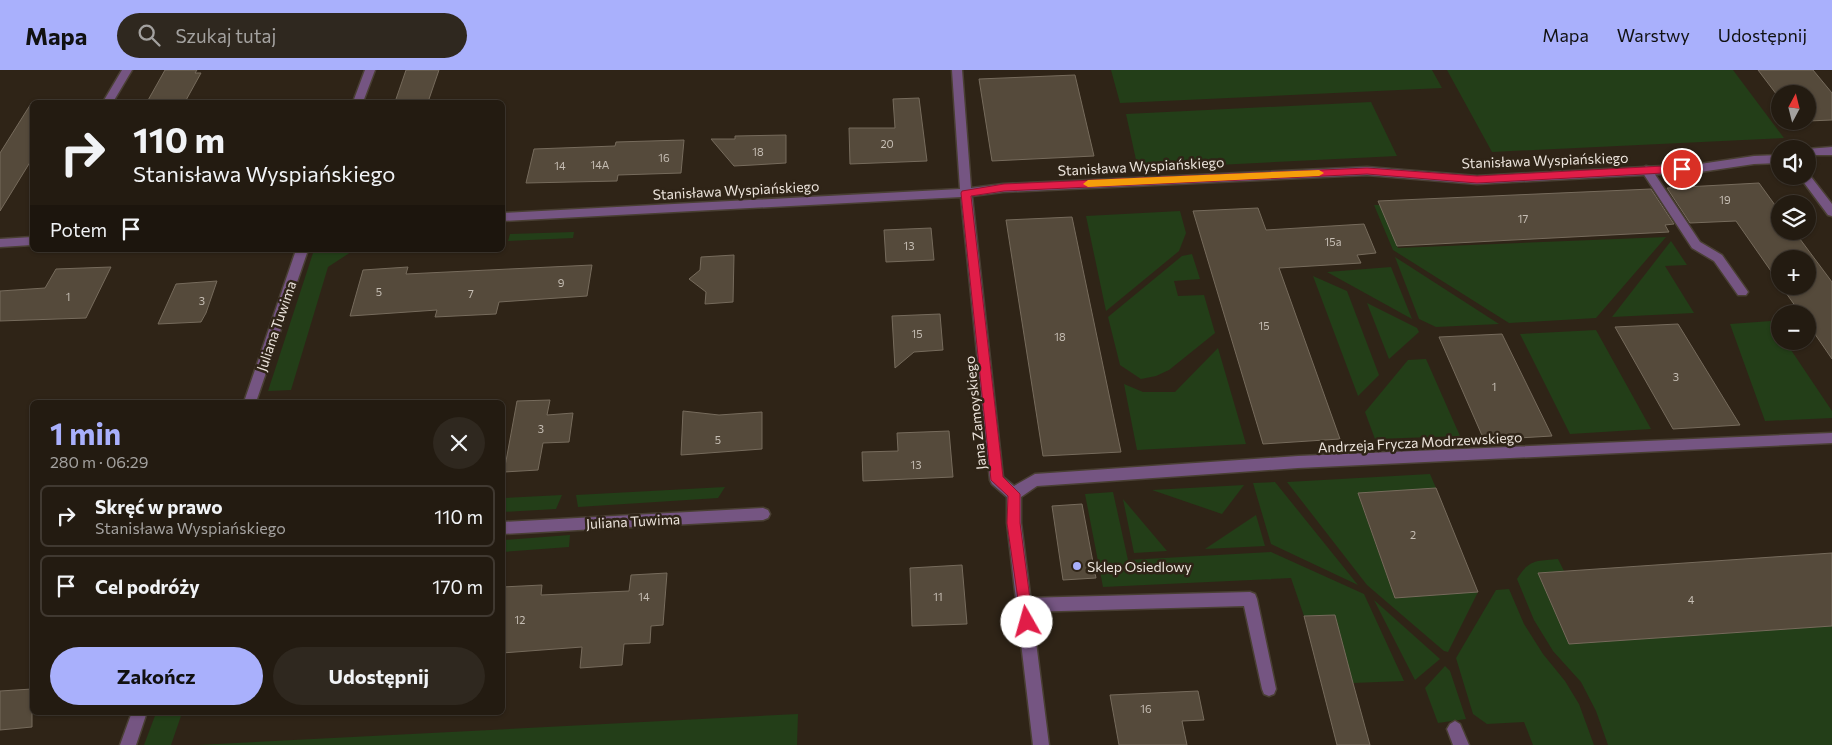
<!DOCTYPE html>
<html lang="pl">
<head>
<meta charset="utf-8">
<style>
	:root { --surface:#231b11; --page:#2f281f; --text:#f1f3f6; --muted:#a3a19f; --line:#403931; --accent:#a9b0fc }
	body { margin:0; font-family:Commissioner,sans-serif; background:var(--page); color:var(--text); height:100vh; display:flex; flex-direction:column; font-size:19px; white-space:nowrap }
	* { box-sizing:border-box; margin:0 }
	p { font-size:16px; color:var(--muted) }
	.icon { flex:none; width:28px; height:28px; fill:none; stroke:currentColor; stroke-width:2; stroke-linecap:round; stroke-linejoin:round }
	.map { position:relative; flex:1; overflow:hidden }
	.details { position:absolute; left:30px; top:330px; width:475px; height:315px; display:flex; flex-direction:column; background:var(--surface); border-radius:8px; box-shadow:0 1px 4px #0004,0 0 0 1px var(--line) }
	.details>* { flex:none }
	.banner { position:absolute; left:30px; top:30px; width:475px; height:152px; border-radius:8px; box-shadow:0 1px 4px #0004,0 0 0 1px var(--line); background:#231b11; color:var(--text); overflow:hidden }
	.needle { width:32px; rotate:7deg }
	.buttons { position:absolute; left:1771px; top:15px; display:grid; gap:10px }
	.buttons a { display:grid; place-items:center; width:45px; height:45px; border-radius:50%; background:var(--surface); box-shadow:0 1px 4px #0004,0 0 0 1px var(--line); font-size:25px }
	.pin { position:absolute; display:grid; place-items:center; width:42px; height:42px; color:#fff; margin:-21px; border:2px solid #fff; border-radius:50%; box-shadow:0 1px 5px #0007 }
	.me { position:absolute; width:55px; margin:-28px; rotate:353deg; stroke-linejoin:round; filter:drop-shadow(0 0 4px #0008) }
	.turn { display:flex; align-items:center; gap:18px; height:105px; padding:0 20px; font-size:22px }
	.turn .icon { width:65px; height:65px; stroke-width:2.5 }
	.turn b { display:block; font-size:35px; line-height:42px }
	.then { display:flex; align-items:center; height:48px; padding:0 20px; background:#0003; gap:10px; font-size:19px }
	.round { display:grid; place-items:center; flex:none; width:52px; height:52px; border-radius:26px; background:var(--page) }
	.overview { display:flex; align-items:center; justify-content:space-between; height:85px; padding:0 20px }
	h1 { font-size:30px; font-weight:700; line-height:38px; color:var(--accent) }
	.action { display:flex; gap:10px; margin-top:auto; padding:10px 20px }
	.action a { flex:1; height:58px; border-radius:30px; background:var(--accent); color:#111; font-size:20px; font-weight:700; line-height:58px; text-align:center }
	.action a+a { background:var(--page); color:var(--text) }
	ul { padding:0; list-style:none }
	li { display:flex; align-items:center; gap:15px; height:62px; margin:0 10px 8px; padding:0 10px; border:2px solid var(--line); border-radius:8px }
	li div { flex:1 }
	li b { display:block; font-size:19px }
	li em { font-style:normal }
	header { display:flex; align-items:center; gap:30px; box-sizing:border-box; height:70px; padding:0 25px; background:var(--accent); color:#111 }
	header strong { font-size:24px }
	nav { display:flex; gap:28px; margin-inline-start:auto; font-size:18px }
	.search { width:350px; height:45px; background:var(--page); display:flex; align-items:center; gap:12px; box-sizing:border-box; padding:0 18px; border-radius:28px; color:var(--muted); font-size:19px }
	.map>svg:first-child { display:block }
	.green { fill:#233e18 }
	.building { fill:#554a3b; stroke:#766b5c }
	.lines { fill:none; stroke-linecap:round; stroke-linejoin:round }
	.service-casing { stroke:#493f33; stroke-width:3 }
	.minor-casing { stroke:#493f33; stroke-width:3 }
	.service { fill:#755582; fill-rule:evenodd }
	.minor { fill:#755582; fill-rule:evenodd }
	.route { fill:#e11d48; stroke:#92132f }
	.slow { fill:#f59e0b }
	.poi-dot { fill:#a9b0fc; stroke:#2f2417; stroke-width:2 }
	.labels { text-anchor:middle; dominant-baseline:central; stroke-width:5; stroke-linejoin:round; paint-order:stroke }
	.number-label { font-size:11px; fill:#c6beb4 }
	.street-label { font-size:14px; fill:#ece4dc; stroke:#2f2417 }
	.poi-label { font-size:14px; fill:#ece4dc; stroke:#2f2417; text-anchor:start }
</style>
</head>
<body>
<header>
<strong>Mapa</strong>
<div class="search"><svg class="icon" aria-label="search" viewBox="0 0 24 24"><circle cx="10" cy="10" r="6"/><path d="M15 15l6 6"/></svg>Szukaj tutaj</div>
<nav><a>Mapa</a><a>Warstwy</a><a>Udostępnij</a></nav>
</header>
<div class="map">
<svg width="1832" height="675" viewBox="0 0 1832 675">
	<rect width="100%" height="100%" fill="#2f2417"/>
	<g class="green">
		<polygon points="1111,0 1432,0 1442,18 1120,33"/>
		<polygon points="1447,0 1733,0 1784,68 1492,82"/>
		<polygon points="1371,32 1397,86 1138,99 1126,44"/>
		<polygon points="1374,135 1380,135 1398,178 1666,167 1596,248 1509,253 1393,180"/>
		<polygon points="1180,141 1186,163 1179,181 1106,241 1086,146"/>
		<polygon points="574,162 573,168 508,171 510,164"/>
		<polygon points="1671,171 1687,195 1665,196 1694,243 1612,247"/>
		<polygon points="316,180 354,180 328,197 291,320 268,321 313,183"/>
		<polygon points="1192,184 1200,209 1174,211 1178,226 1204,225 1215,263 1169,300 1156,306 1141,309 1120,295 1108,247 1182,186"/>
		<polygon points="1395,187 1499,254 1436,257 1419,249"/>
		<polygon points="1391,197 1412,249 1327,202"/>
		<polygon points="1313,206 1347,221 1379,305 1358,326"/>
		<polygon points="1367,233 1417,258 1419,262 1389,289"/>
		<polygon points="1771,251 1780,264 1780,271 1785,271 1832,341 1832,348 1765,351 1730,254"/>
		<polygon points="1596,260 1651,359 1570,364 1520,264"/>
		<polygon points="1218,278 1246,374 1137,380 1124,314 1143,322 1175,322"/>
		<polygon points="1426,289 1460,366 1375,369 1365,342 1408,290"/>
		<polygon points="1430,404 1436,418 1358,424 1395,528 1478,522 1448,582 1444,581 1367,515 1287,412"/>
		<polygon points="1275,412 1358,515 1271,474 1253,413"/>
		<polygon points="1244,415 1222,444 1152,420"/>
		<polygon points="725,417 718,428 578,437 576,425"/>
		<polygon points="1113,422 1128,490 1271,482 1364,524 1404,611 1353,613 1335,545 1304,546 1291,508 1103,517 1085,424"/>
		<polygon points="562,425 556,439 503,442 503,428"/>
		<polygon points="1123,429 1167,481 1134,483"/>
		<polygon points="1256,445 1265,476 1205,479"/>
		<polygon points="570,465 569,477 503,482 503,470"/>
		<path d="M1558,489L1564,501L1538,503L1569,574L1832,556V675H1608L1596,641L1581,612L1553,581L1534,550L1517,509C1529,489 1537,491 1558,489Z"/>
		<polygon points="1509,519 1524,554 1543,584 1565,611 1579,634 1594,675 1533,675 1524,652 1487,654 1473,644 1456,588 1496,520"/>
		<polygon points="1374,530 1440,589 1415,610"/>
		<polygon points="1445,596 1450,601 1466,649 1438,653 1425,618"/>
		<polygon points="156,643 182,643 171,675 144,675"/>
		<polygon points="798,644 797,675 198,675"/>
	</g>
	<g class="building">
		<polygon points="165,0 197,0 195,3 201,3 185,32 147,32"/>
		<polygon points="406,0 439,0 428,32 395,32"/>
		<polygon points="1758,0 1813,0 1832,23 1832,50 1808,51 1808,24 1780,24 1780,29"/>
		<polygon points="1075,5 1094,86 992,91 979,9"/>
		<polygon points="919,28 927,91 850,94 849,58 895,58 893,29"/>
		<polygon points="32,32 32,89 0,141 0,83"/>
		<polygon points="786,65 786,93 753,95 734,96 711,69 735,69 735,66"/>
		<polygon points="684,70 681,103 618,105 617,111 526,113 534,79 615,76 616,72"/>
		<polygon points="1759,113 1780,142 1780,161 1794,161 1832,212 1832,289 1808,254 1808,244 1801,244 1781,216 1808,216 1808,189 1780,189 1780,214 1736,151 1690,153 1667,118"/>
		<polygon points="1651,119 1674,154 1665,155 1669,162 1397,176 1378,131"/>
		<polygon points="1258,138 1266,160 1364,154 1376,183 1357,185 1361,193 1279,198 1340,369 1263,374 1193,141"/>
		<polygon points="1072,147 1121,382 1043,386 1006,150"/>
		<polygon points="931,158 934,190 886,192 884,160"/>
		<polygon points="734,185 733,232 705,234 706,222 689,209 700,200 701,187"/>
		<polygon points="592,195 587,226 499,232 496,244 435,247 437,240 350,246 363,200 408,197 406,204"/>
		<polygon points="111,197 86,248 0,251 0,221 45,218 56,199"/>
		<polygon points="217,211 206,243 201,252 158,254 176,214"/>
		<polygon points="940,244 943,280 914,282 895,298 892,246"/>
		<polygon points="1678,254 1740,355 1673,359 1615,257"/>
		<polygon points="1502,264 1552,366 1484,370 1439,267"/>
		<polygon points="550,330 547,345 573,343 569,372 543,373 538,400 504,402 517,331"/>
		<polygon points="683,341 719,345 762,342 762,379 681,385"/>
		<polygon points="949,361 953,407 863,411 862,382 898,381 897,363"/>
		<polygon points="1436,418 1478,522 1395,528 1358,423"/>
		<polygon points="1082,434 1096,508 1063,510 1052,436"/>
		<polygon points="1832,483 1832,556 1569,574 1538,503"/>
		<polygon points="962,495 967,554 912,556 910,498"/>
		<polygon points="667,503 663,555 651,556 650,573 624,574 622,595 580,598 582,577 502,583 502,517 542,515 541,525 629,521 631,505"/>
		<polygon points="1335,545 1353,613 1370,675 1337,675 1304,546"/>
		<polygon points="32,619 32,657 0,660 0,621"/>
		<polygon points="1198,621 1204,650 1182,651 1187,675 1119,675 1110,625"/>
	</g>
	<g class="lines">
		<g class="service-casing">
			<g id="service">
				<polygon points="1646,96 1650,97 1700,172 1722,185 1746,219 1748,222 1746,225 1738,225 1714,191 1692,178 1641,100"/>
				<polygon points="1250,522 1255,524 1257,529 1276,619 1274,624 1269,626 1264,624 1262,619 1244,536 1025,542 1020,540 1018,535 1020,530 1025,528"/>
				<polygon points="1455,651 1460,654 1469,675 1453,675 1447,659 1450,654"/>
			</g>
		</g>
		<g class="minor-casing">
			<g id="minor">
				<polygon points="122,0 132,0 113,32 103,32"/>
				<polygon points="365,0 375,0 363,32 353,32"/>
				<polygon points="952,0 962,0 971,118 1003,114 1367,97 1477,106 1700,94 1754,86 1780,85 1780,93 1754,94 1700,102 1477,114 1367,105 1003,122 972,126 1003,407 1014,416 1035,404 1298,386 1832,363 1832,373 1298,398 1037,416 1021,427 1021,453 1049,675 1033,675 1007,453 1007,427 992,414 990,410 961,127 502,151 502,143 960,119"/>
				<polygon points="1832,77 1832,85 1808,85 1807,79"/>
				<polygon points="1808,103 1832,134 1832,146 1828,145 1799,106 1808,106"/>
				<polygon points="32,167 32,175 0,177 0,169"/>
				<polygon points="296,180 308,180 256,332 244,332"/>
				<polygon points="763,438 768,440 770,444 768,448 763,450 502,464 502,452"/>
				<polygon points="132,642 147,642 136,675 120,675"/>
			</g>
		</g>
		<use href="#service" class="service"/>
		<use href="#minor" class="minor"/>
	</g>
	<polygon class="route" points="1682,95 1687,99 1682,102 1477,113 1367,104 1004,121 971,126 1003,407 1020,424 1020,453 1033,552 1031,557 1027,558 1022,557 1007,453 1008,426 991,410 961,123 962,121 1004,114 1367,98 1477,106"/>
	<polygon class="slow" points="1319,100 1324,103 1319,106 1088,117 1083,114 1088,110"/>
	<circle class="poi-dot" cx="1077" cy="496" r="5"/>
	<g class="labels">
		<g class="number-label">
			<text x="887" y="73">20</text>
			<text x="758" y="81">18</text>
			<text x="664" y="87">16</text>
			<text x="600" y="94">14A</text>
			<text x="560" y="95">14</text>
			<text x="1725" y="129">19</text>
			<text x="1523" y="148">17</text>
			<text x="1333" y="171">15a</text>
			<text x="909" y="175">13</text>
			<text x="561" y="212">9</text>
			<text x="379" y="221">5</text>
			<text x="471" y="223">7</text>
			<text x="68" y="226">1</text>
			<text x="202" y="230">3</text>
			<text x="1264" y="255">15</text>
			<text x="917" y="263">15</text>
			<text x="1060" y="266">18</text>
			<text x="1676" y="306">3</text>
			<text x="1494" y="316">1</text>
			<text x="541" y="358">3</text>
			<text x="718" y="369">5</text>
			<text x="916" y="394">13</text>
			<text x="1413" y="464">2</text>
			<text x="644" y="526">14</text>
			<text x="938" y="526">11</text>
			<text x="1691" y="529">4</text>
			<text x="520" y="549">12</text>
			<text x="1146" y="638">16</text>
		</g>
		<g class="street-label">
			<text transform="translate(1545 90) rotate(-2)">Stanisława Wyspiańskiego</text>
			<text transform="translate(1141 96) rotate(-3)">Stanisława Wyspiańskiego</text>
			<text transform="translate(736 120) rotate(-3)">Stanisława Wyspiańskiego</text>
			<text transform="translate(276 256) rotate(-71)">Juliana Tuwima</text>
			<text transform="translate(975 343) rotate(-96)">Jana Zamoyskiego</text>
			<text transform="translate(1420 372) rotate(-3)">Andrzeja Frycza Modrzewskiego</text>
			<text transform="translate(633 451) rotate(-3)">Juliana Tuwima</text>
		</g>
		<g class="poi-label">
			<text x="1087" y="496">Sklep Osiedlowy</text>
		</g>
	</g>
</svg>
<div class="buttons">
<a><svg class="needle" viewBox="-14 -14 28 28"><path d="M0-13l5 13h-10z" fill="#e53935"/><path d="M0 13l5-13h-10z" fill="#a3a19f"/></svg></a>
<a><svg class="icon" aria-label="sound" viewBox="0 0 24 24"><path d="M4 9h4l5-4v14l-5-4H4zM17 9q2 3 0 6"/></svg></a>
<a><svg class="icon" aria-label="layers" viewBox="0 0 24 24"><path d="M12 4l9 5-9 5-9-5zM3 14l9 5 9-5"/></svg></a>
<a>+</a>
<a>−</a>
</div>
<div class="pin" style="left:1682px;top:99px;background:#d93025"><svg class="icon" aria-label="arrive" viewBox="0 0 24 24"><path d="M6 21V4h12l-3 4 3 4H6"/></svg></div>
<svg class="me" style="left:1027px;top:552px" viewBox="-20 -20 40 40"><circle r="19" fill="#fff"/><path d="M0-13L10 11 0 6-10 11z" fill="#e11d48"/></svg>
<div class="banner">
<div class="turn"><svg class="icon" aria-label="right" viewBox="0 0 24 24"><path d="M7 20v-9h11M14 6l5 5-5 5"/></svg><div><b>110 m</b>Stanisława Wyspiańskiego</div></div>
<div class="then">Potem<svg class="icon" aria-label="arrive" viewBox="0 0 24 24"><path d="M6 21V4h12l-3 4 3 4H6"/></svg></div>
</div>
<section class="details">
<div class="overview"><div><h1>1 min</h1><p>280 m · 06:29</p></div><a class="round"><svg class="icon" aria-label="close" viewBox="0 0 24 24"><path d="M6 6l12 12M18 6L6 18"/></svg></a></div>
<ul>
<li><svg class="icon" aria-label="right" viewBox="0 0 24 24"><path d="M7 20v-9h11M14 6l5 5-5 5"/></svg><div><b>Skręć w prawo</b><p>Stanisława Wyspiańskiego</p></div><em>110 m</em></li>
<li><svg class="icon" aria-label="arrive" viewBox="0 0 24 24"><path d="M6 21V4h12l-3 4 3 4H6"/></svg><div><b>Cel podróży</b></div><em>170 m</em></li>
</ul>
<div class="action"><a>Zakończ</a><a>Udostępnij</a></div>
</section>
</div>
</body>
</html>
